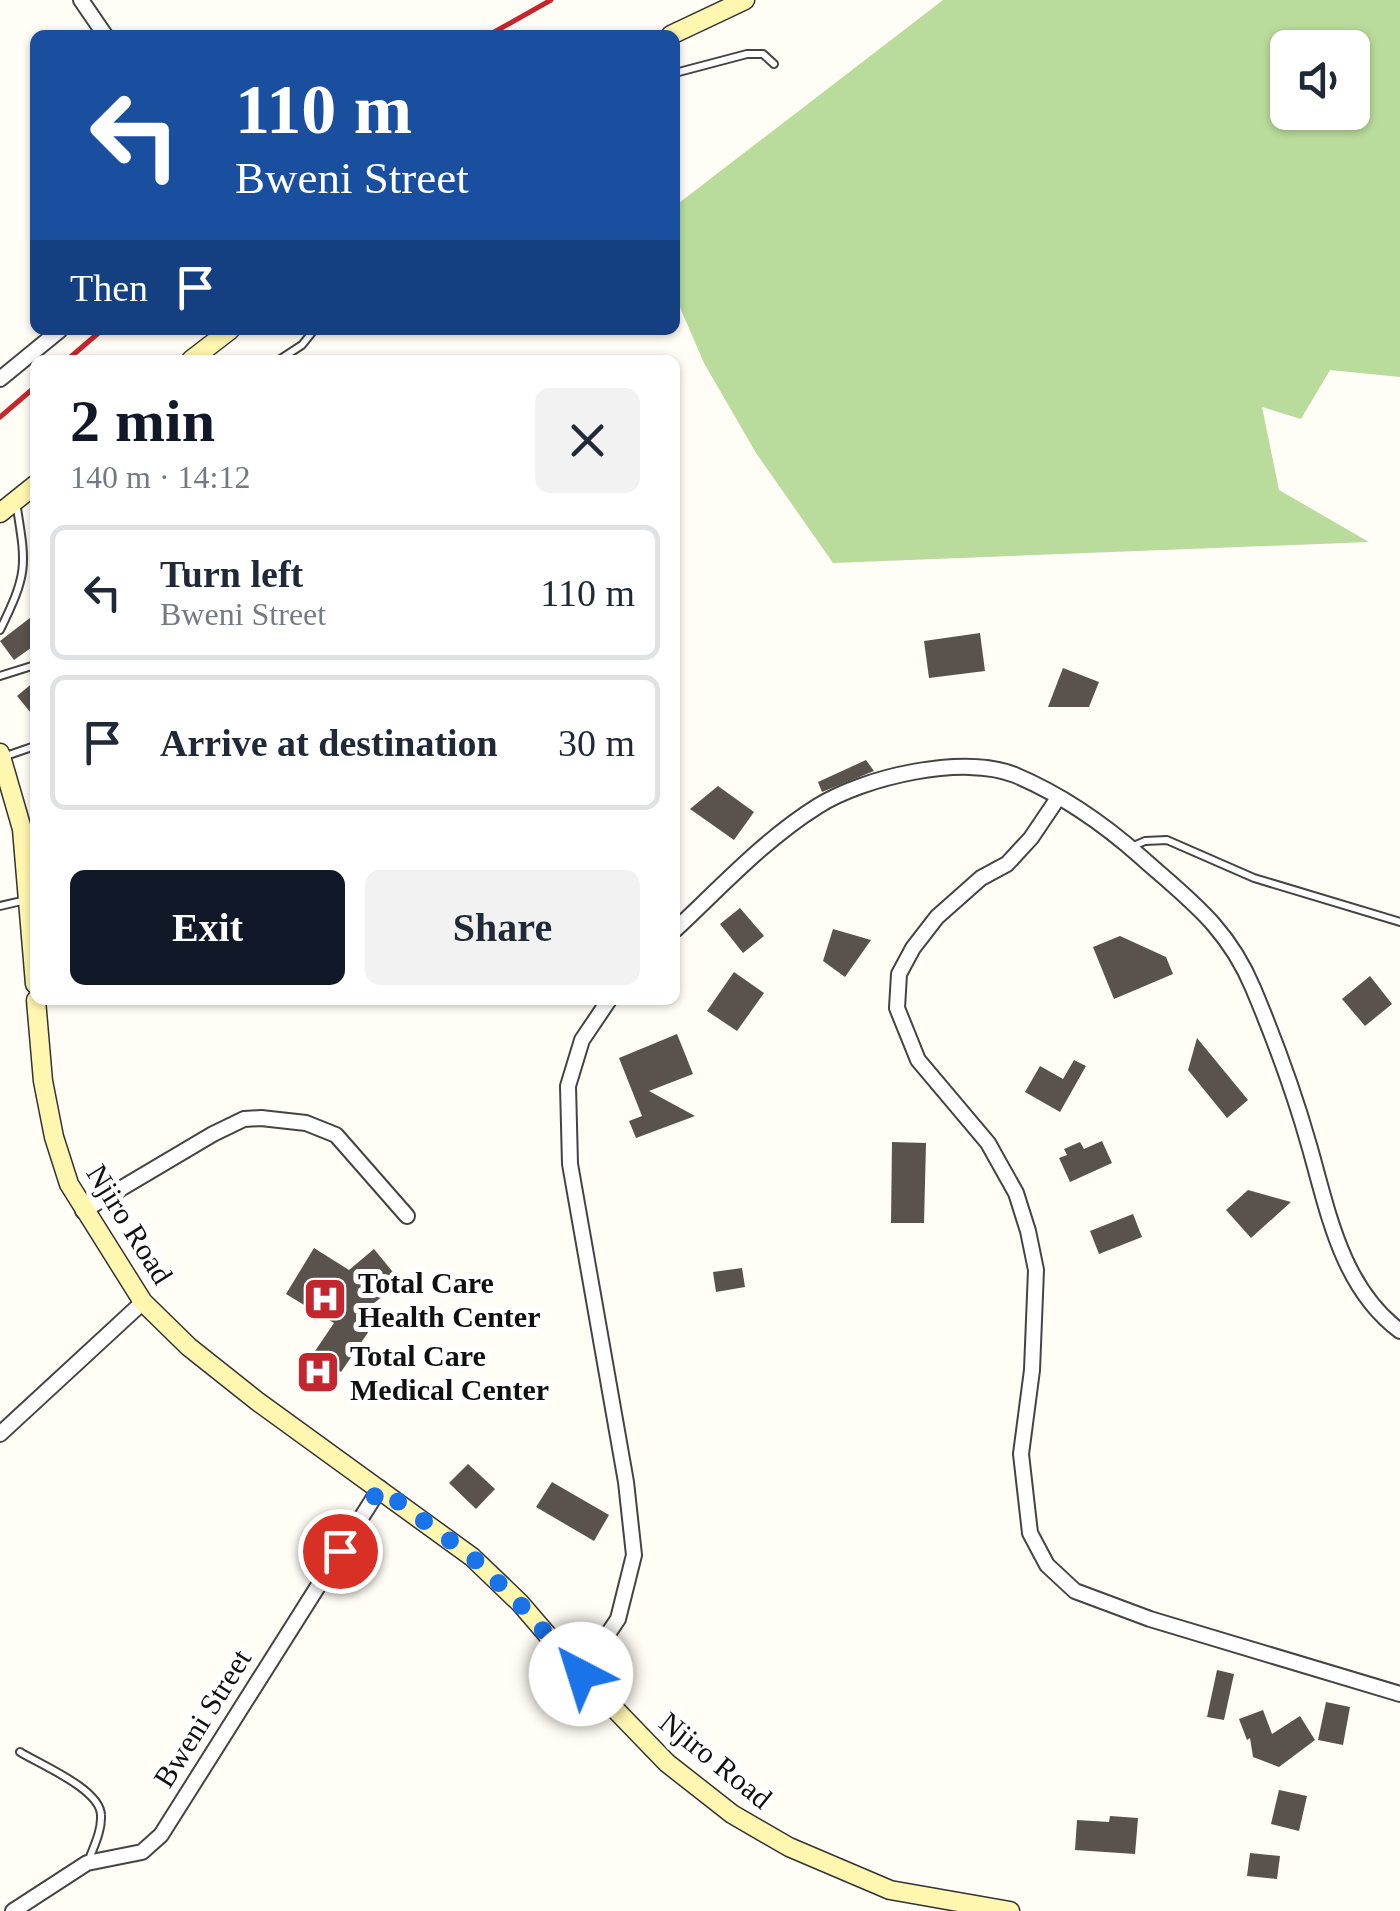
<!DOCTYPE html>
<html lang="en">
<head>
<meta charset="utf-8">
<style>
	:root { --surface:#fff; --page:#f2f2f3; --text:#1f2937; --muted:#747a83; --line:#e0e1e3; --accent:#111827 }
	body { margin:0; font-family:Georgia,serif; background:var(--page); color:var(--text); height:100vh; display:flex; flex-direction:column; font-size:38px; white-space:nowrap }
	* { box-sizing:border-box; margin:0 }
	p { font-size:32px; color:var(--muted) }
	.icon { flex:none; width:55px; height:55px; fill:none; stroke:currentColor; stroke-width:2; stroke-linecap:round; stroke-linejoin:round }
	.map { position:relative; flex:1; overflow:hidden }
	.details { position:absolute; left:30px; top:355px; width:650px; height:650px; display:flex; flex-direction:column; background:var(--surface); border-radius:15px; box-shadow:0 2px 8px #0004 }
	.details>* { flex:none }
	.hud { position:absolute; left:30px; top:30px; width:650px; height:305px; border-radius:15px; box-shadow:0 2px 8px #0004; background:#1a4fa0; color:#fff; overflow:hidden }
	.buttons { position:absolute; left:1270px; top:30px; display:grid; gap:20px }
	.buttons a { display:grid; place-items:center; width:100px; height:100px; border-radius:15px; background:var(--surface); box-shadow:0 2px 8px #0004; font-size:50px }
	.pin { position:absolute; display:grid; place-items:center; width:85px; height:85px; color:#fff; margin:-42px; border:5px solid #fff; border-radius:50%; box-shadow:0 2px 10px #0007 }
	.me { position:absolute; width:110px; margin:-55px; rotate:320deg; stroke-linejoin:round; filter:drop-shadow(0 0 8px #0008) }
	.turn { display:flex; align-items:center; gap:35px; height:210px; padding:0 40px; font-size:45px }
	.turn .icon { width:130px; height:130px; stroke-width:2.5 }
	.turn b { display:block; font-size:70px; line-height:85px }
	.then { display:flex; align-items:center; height:95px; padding:0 40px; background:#0003; gap:20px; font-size:38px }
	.round { display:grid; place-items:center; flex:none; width:105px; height:105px; border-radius:15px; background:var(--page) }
	.overview { display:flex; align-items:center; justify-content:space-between; height:170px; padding:0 40px }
	h1 { font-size:60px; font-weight:700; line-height:75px; color:var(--accent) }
	.action { display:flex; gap:20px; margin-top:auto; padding:20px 40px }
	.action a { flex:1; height:115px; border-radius:15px; background:var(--accent); color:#fff; font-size:40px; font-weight:700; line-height:115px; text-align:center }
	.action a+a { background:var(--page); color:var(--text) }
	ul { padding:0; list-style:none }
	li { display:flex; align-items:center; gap:30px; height:135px; margin:0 20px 15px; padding:0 20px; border:5px solid var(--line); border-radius:15px }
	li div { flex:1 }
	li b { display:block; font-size:38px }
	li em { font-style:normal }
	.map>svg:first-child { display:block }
	.forest { fill:#b9dc9c; fill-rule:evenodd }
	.building { fill:#5a524d }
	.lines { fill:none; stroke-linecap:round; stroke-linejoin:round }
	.lane-casing { stroke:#444; stroke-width:10 }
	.street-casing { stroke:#444; stroke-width:18 }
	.secondary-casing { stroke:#333; stroke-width:21 }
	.lane { stroke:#fff; stroke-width:6 }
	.street { stroke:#fff; stroke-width:14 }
	.secondary { stroke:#fff6b0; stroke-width:18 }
	.rail { stroke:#c4262e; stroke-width:5 }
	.route { stroke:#1a73e8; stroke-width:18; stroke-dasharray:0 32.4 }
	.labels { text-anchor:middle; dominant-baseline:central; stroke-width:10; stroke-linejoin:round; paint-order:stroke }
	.street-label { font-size:30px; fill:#111; stroke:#fff }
	.poi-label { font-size:30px; font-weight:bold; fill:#111; stroke:#fff; text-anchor:start }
</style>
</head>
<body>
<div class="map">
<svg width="1400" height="1911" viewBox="0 0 1400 1911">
	<rect width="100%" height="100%" fill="#fffdf5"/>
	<path class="forest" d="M943,0H1400V377L1330,370L1301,419L1262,407L1279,490L1369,542L833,563L756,453L704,363L675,296V206ZM1288,48H1352V112H1288Z"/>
	<g class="building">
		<polygon points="35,614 35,645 14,660 0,641"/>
		<polygon points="980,633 985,671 929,678 924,641"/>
		<polygon points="1063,668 1099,682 1089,707 1048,707"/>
		<polygon points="35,681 35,718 17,696"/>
		<polygon points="866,760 874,771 822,792 818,782"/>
		<polygon points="718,786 754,812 734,840 690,809"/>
		<polygon points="740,908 764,936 743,953 720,924"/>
		<polygon points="833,929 871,940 845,977 823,961"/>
		<polygon points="1120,936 1166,957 1173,974 1114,999 1093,947"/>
		<polygon points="734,972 764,993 737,1031 707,1011"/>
		<polygon points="1370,976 1392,1004 1365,1026 1342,999"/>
		<polygon points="677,1034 693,1074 649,1091 695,1116 636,1138 629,1121 642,1116 619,1058"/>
		<polygon points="1197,1038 1248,1100 1227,1118 1188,1070"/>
		<polygon points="1074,1060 1086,1066 1060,1112 1025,1092 1040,1066 1063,1079"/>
		<polygon points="1102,1141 1112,1163 1070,1182 1059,1158 1067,1155 1064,1149 1080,1142 1084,1149"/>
		<polygon points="892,1142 926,1143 924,1223 891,1223"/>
		<polygon points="1248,1190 1291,1202 1251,1238 1226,1210"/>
		<polygon points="1133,1214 1142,1237 1099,1254 1090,1231"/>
		<polygon points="314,1248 349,1270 374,1249 401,1282 374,1303 384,1309 341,1372 313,1354 334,1323 286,1294"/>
		<polygon points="742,1268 745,1287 716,1292 713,1272"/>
		<polygon points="468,1464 495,1489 476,1509 449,1483"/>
		<polygon points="552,1482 609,1515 594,1541 536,1507"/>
		<polygon points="1217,1670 1234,1674 1224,1720 1207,1717"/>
		<polygon points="1326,1702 1350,1707 1343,1745 1318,1740"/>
		<polygon points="1263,1710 1272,1734 1300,1716 1315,1740 1279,1767 1253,1757 1250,1738 1247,1740 1239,1719"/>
		<polygon points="1279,1790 1307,1796 1299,1831 1271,1824"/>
		<polygon points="1110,1816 1138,1818 1135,1854 1075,1850 1077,1820 1109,1822"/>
		<polygon points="1250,1853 1280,1856 1277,1879 1247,1876"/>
	</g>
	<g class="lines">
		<g class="lane-casing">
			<g id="lane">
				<polyline points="675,73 747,54 763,54 774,64"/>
				<polyline points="279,360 302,345 314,330"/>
				<path d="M0,630C29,571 26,565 16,502"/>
				<polyline points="0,676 35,665"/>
				<polyline points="3,757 32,747 35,749"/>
				<polyline points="1131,847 1145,841 1167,840 1254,878 1400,922"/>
				<polyline points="0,906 26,900"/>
				<path d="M20,1752C41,1765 100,1789 101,1815C102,1831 93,1848 88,1862"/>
			</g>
		</g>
		<g class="street-casing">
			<g id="street">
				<polyline points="81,0 105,35"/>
				<polyline points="0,379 60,330"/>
				<polyline points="1058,798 1031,838 1007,864 981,878 937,917 913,948 899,974 897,1008 918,1060 988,1143 1016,1193 1028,1231 1036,1270 1032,1370 1021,1454 1030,1533 1047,1565 1075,1591 1150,1619 1400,1694"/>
				<path d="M675,930C720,888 765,839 818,806C864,777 963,754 1015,775C1060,794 1105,825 1141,857C1189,900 1227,926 1253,988C1274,1038 1294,1092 1309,1145C1328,1211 1341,1287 1400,1331"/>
				<polyline points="83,1211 213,1134 244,1119 261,1118 306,1123 336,1135 407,1216"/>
				<polyline points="0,1434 143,1302"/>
				<polyline points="581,1674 618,1619 634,1555 626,1482 570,1164 568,1086 582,1040 609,1000"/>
				<polyline points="13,1911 87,1863 142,1852 161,1835 380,1488"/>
			</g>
		</g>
		<g class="secondary-casing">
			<g id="secondary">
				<polyline points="671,35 745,0"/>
				<polyline points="191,360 230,330"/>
				<polyline points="0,513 35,485"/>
				<polyline points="0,753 22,829 35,984"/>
				<polyline points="36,1000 43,1081 54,1137 69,1184 143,1302 189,1347 257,1401 472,1557 520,1603 581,1674 667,1763 732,1814 789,1847 890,1890 1010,1911"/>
			</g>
		</g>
		<use href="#lane" class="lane"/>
		<use href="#street" class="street"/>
		<use href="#secondary" class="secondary"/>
		<g class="rail">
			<polyline points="489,35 551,0"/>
			<polyline points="67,360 102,330"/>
			<polyline points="0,417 35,387"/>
		</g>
	</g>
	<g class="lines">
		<polyline class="route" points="340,1551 380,1488 472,1557 520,1604 581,1674"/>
	</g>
	<defs>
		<g id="hospital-square" transform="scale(2.25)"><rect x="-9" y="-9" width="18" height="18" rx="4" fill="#c4262e" stroke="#fff"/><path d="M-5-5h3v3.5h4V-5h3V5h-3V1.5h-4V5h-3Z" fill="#fff"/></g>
	</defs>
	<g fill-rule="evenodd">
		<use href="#hospital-square" x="325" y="1299"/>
		<use href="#hospital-square" x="318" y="1372"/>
	</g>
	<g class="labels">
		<g class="street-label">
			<text transform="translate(130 1224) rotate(58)">Njiro Road</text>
			<text transform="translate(202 1718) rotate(-58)">Bweni Street</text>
			<text transform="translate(716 1760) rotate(39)">Njiro Road</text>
		</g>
		<g class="poi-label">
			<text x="358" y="1282">Total Care<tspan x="358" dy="34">Health Center</tspan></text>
			<text x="350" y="1355">Total Care<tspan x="350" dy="34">Medical Center</tspan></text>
		</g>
	</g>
</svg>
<div class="buttons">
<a><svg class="icon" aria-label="sound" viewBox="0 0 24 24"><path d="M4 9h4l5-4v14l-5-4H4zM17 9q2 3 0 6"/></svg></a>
</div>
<div class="pin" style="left:340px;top:1551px;background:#d93025"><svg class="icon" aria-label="arrive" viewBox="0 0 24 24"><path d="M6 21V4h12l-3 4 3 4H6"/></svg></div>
<svg class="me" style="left:581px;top:1674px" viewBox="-20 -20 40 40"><circle r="19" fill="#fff"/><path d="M0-13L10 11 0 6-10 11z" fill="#1a73e8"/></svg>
<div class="hud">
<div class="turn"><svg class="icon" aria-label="left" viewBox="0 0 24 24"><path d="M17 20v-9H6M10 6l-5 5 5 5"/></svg><div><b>110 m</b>Bweni Street</div></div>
<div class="then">Then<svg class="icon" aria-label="arrive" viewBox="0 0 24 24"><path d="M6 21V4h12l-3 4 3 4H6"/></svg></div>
</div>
<section class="details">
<div class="overview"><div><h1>2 min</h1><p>140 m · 14:12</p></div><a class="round"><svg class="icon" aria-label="close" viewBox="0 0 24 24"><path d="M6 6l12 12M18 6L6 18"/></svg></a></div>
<ul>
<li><svg class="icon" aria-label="left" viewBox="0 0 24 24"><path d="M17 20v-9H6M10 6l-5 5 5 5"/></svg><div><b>Turn left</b><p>Bweni Street</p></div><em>110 m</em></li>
<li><svg class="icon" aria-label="arrive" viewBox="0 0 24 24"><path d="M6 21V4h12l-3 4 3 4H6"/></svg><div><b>Arrive at destination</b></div><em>30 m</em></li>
</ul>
<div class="action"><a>Exit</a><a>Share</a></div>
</section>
</div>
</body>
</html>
